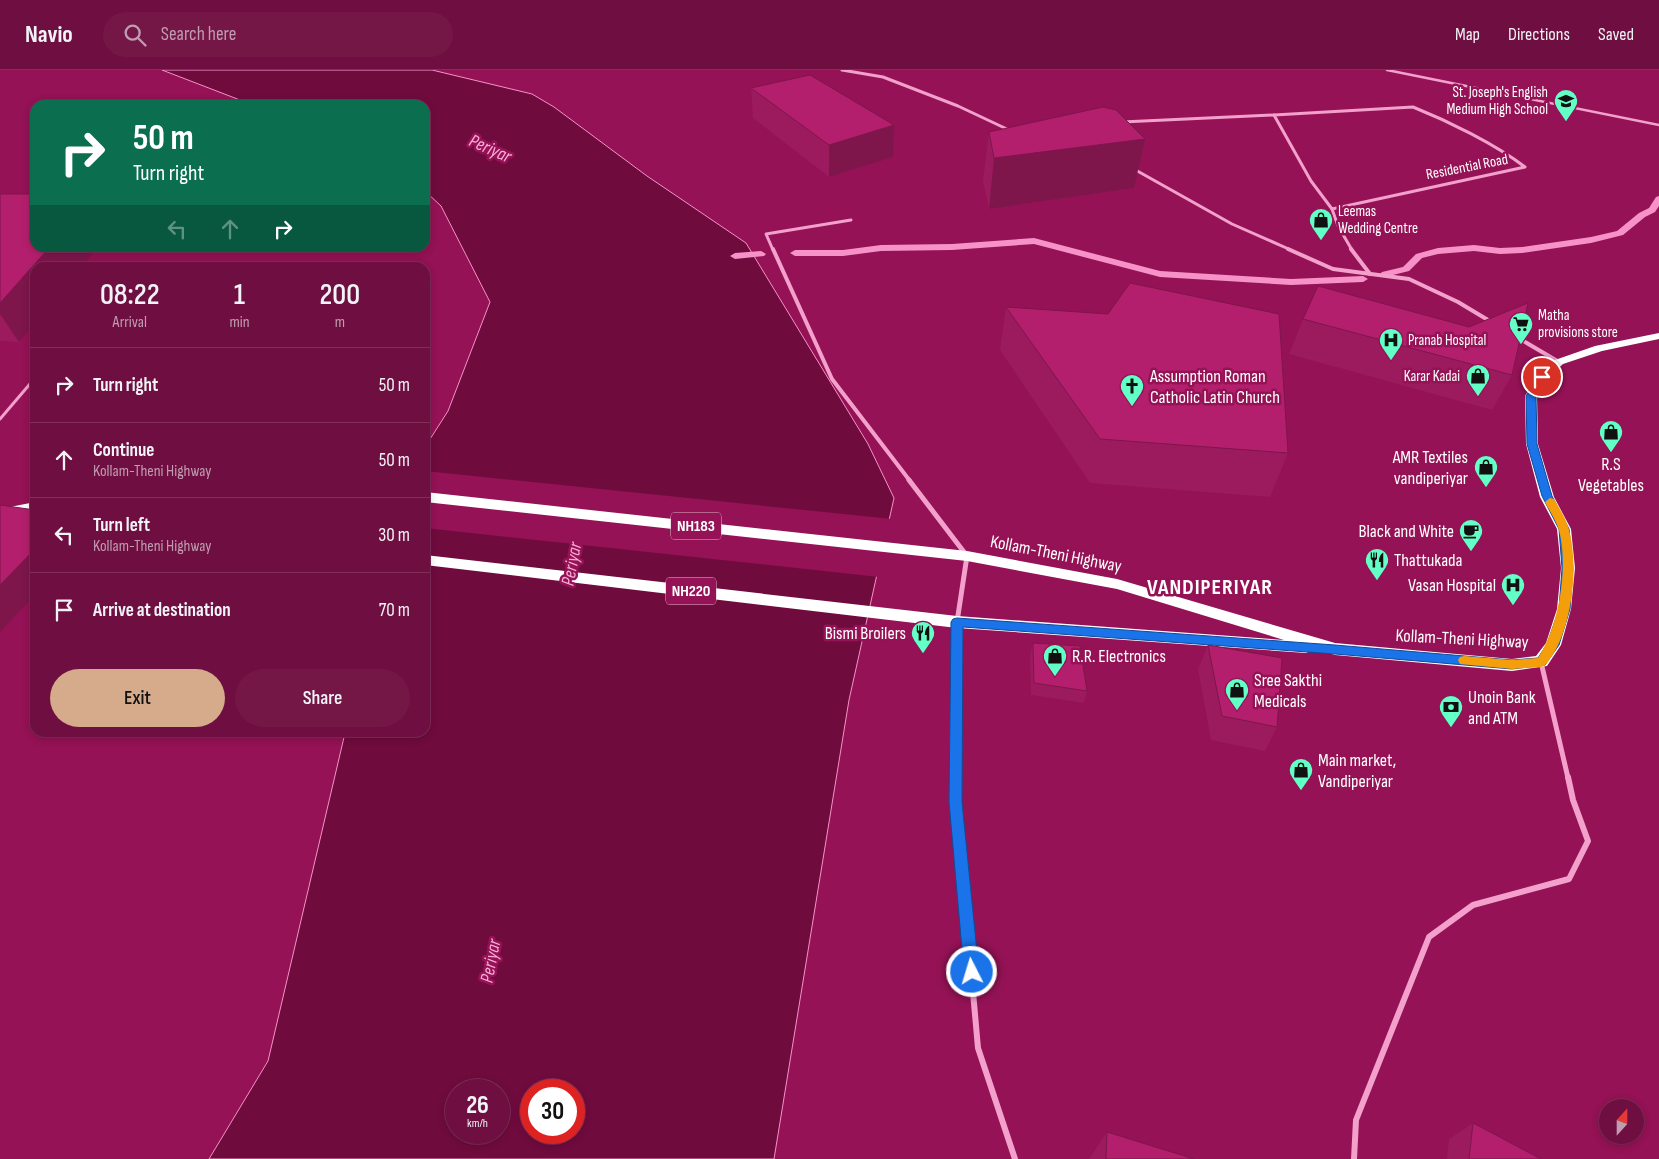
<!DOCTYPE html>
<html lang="en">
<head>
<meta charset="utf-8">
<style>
	:root { --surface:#6f0e40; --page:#741747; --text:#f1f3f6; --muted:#c09cb1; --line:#812e59; --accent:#d6ab8b }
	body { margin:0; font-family:"Sofia Sans Condensed",sans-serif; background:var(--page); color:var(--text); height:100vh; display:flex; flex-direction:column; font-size:19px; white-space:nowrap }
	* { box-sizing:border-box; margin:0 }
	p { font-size:16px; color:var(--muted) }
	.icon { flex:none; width:28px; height:28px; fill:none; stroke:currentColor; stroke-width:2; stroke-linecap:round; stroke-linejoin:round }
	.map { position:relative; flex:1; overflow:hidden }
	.panel { position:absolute; left:30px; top:192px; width:400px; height:475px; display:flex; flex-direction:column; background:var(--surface); border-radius:15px; box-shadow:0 2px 8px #0003,0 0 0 1px var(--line) }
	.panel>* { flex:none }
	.guide { position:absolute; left:30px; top:30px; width:400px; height:152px; border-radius:15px; box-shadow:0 2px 8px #0003,0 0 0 1px var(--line); background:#0b6e4f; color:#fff; overflow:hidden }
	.needle { width:32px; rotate:21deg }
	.tools { position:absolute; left:1599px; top:1029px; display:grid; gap:10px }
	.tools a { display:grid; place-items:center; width:45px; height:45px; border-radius:50%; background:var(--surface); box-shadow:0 2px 8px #0003,0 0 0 1px var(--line); font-size:25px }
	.speed { position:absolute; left:445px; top:1009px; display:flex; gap:10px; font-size:25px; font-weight:700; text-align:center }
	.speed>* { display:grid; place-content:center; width:65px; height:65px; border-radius:50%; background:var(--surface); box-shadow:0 2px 8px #0003,0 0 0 1px var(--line); line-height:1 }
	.speed small { font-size:12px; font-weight:400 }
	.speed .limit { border:8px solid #d22; background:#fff; color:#111 }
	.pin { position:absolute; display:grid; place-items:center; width:42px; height:42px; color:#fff; margin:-21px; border:2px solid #fff; border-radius:50%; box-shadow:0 1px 5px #0007 }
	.me { position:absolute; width:55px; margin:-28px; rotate:355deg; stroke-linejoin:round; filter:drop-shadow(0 0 4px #0008) }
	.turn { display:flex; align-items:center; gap:18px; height:105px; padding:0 20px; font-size:22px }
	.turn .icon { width:65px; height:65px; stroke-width:2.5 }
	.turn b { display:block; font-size:35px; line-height:42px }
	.lanes { display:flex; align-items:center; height:48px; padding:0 20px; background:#0003; justify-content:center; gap:25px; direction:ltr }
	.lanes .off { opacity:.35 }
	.eta { display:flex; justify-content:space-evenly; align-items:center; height:85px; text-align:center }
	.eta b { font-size:30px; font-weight:600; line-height:35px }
	.primary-button { display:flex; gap:10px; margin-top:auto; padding:10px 20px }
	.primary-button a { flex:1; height:58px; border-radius:30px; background:var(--accent); color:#111; font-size:20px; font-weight:600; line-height:58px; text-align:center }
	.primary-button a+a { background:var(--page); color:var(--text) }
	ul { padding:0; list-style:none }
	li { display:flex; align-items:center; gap:15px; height:75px; padding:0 20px; border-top:1px solid var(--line) }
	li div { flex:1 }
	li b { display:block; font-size:19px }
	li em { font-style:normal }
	header { display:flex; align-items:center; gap:30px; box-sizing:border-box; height:70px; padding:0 25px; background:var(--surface); border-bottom:1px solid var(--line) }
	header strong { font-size:24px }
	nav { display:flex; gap:28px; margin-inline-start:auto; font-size:18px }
	.search { width:350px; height:45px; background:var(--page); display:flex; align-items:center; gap:12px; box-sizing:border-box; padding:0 18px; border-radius:28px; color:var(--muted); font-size:19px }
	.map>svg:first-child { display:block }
	.water { fill:#700b3e; stroke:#f692c8; fill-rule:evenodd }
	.pier { fill:#941255 }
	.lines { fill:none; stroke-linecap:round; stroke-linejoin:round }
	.stream { fill:#f692c8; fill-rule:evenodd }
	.lane-far1 { stroke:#f3a0cc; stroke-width:2.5 }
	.lane { stroke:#f3a0cc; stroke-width:3 }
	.street-far3 { stroke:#f3a0cc; stroke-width:3 }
	.street-far2 { stroke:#f3a0cc; stroke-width:4 }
	.street-far1 { stroke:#f3a0cc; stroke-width:5 }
	.street { stroke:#f3a0cc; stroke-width:6 }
	.highway { fill:#fff; fill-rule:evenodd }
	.wall { fill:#9b1b5e }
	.shaded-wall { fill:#7e164c }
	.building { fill:#b41f6d; stroke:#7e164c }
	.route { fill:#1a73e8; stroke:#114b97 }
	.slow { fill:#f59e0b }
	.labels { text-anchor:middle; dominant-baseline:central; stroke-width:5; stroke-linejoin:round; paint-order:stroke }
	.far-poi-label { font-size:15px; fill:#fff; stroke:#941255; text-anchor:start }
	.far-street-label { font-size:15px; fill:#fff; stroke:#941255 }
	.shield { fill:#941255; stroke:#dfb8cc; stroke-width:1 }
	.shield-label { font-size:16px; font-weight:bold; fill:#fff }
	.poi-label { font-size:18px; fill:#fff; stroke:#941255; text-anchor:start }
	.street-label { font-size:18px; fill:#fff; stroke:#941255 }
	.water-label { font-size:19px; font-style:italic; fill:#faacd6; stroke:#941255 }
	.district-label { font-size:22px; font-weight:bold; letter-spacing:1px; fill:#fff; stroke:#941255 }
</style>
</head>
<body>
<header>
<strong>Navio</strong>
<div class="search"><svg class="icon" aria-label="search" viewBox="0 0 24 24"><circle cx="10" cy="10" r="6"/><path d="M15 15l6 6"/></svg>Search here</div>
<nav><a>Map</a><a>Directions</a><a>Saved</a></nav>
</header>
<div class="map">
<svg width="1659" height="1089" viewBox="0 0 1659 1089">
	<rect width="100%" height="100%" fill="#941255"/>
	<path class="water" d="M162,0H432L532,24L554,37L647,106L746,173L868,374L894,428L849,630L774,1089H209L268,991L345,663L425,662V377L448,341L490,232L441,136L425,121V35H253ZM456,1020H499V1062H456ZM531,1020H574V1062H531Z"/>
	<polygon class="pier" points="425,401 892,449 879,507 425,458"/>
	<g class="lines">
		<g class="stream">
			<polygon points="1659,126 1659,136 1655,142 1645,147 1623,165 1591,173 1522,183 1500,184 1474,181 1438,184 1422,188 1409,201 1385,207 1380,204 1382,202 1403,197 1416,184 1438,178 1474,175 1500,178 1522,177 1591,167 1617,161 1639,143 1649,138 1656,127"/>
			<polygon points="1034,168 1160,201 1291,209 1363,206 1368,209 1363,212 1291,215 1160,207 1034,174 952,180 881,181 843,186 795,186 790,183 795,180 843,180 881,175 952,174"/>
			<polygon points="761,181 766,184 764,186 735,189 730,186 735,183"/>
		</g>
		<polyline class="lane-far1" points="1387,0 1659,55"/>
		<polyline class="lane" points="0,349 35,308"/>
		<g class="street-far3">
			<polyline points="842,0 883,7 958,36 1009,60"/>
			<path d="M1413,37C1448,51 1495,74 1525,97L1332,139L1311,111L1274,45Z"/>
			<polyline points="1122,52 1274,45"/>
			<polyline points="1132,98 1232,154 1291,180"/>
			<polyline points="1332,139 1338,156 1352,180"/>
			<polyline points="773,180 766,164 851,150"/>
		</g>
		<g class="street-far2">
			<polyline points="773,179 832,309 910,411"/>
			<polyline points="1288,179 1333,199 1409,209 1458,232 1493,253"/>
			<polyline points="1351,179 1370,204"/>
			<polyline points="1515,266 1559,292"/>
		</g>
		<g class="street-far1">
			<polyline points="909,410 967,486 957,552 956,708"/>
			<polyline points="1541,592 1568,708"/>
		</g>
		<g class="street">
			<polyline points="956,707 956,732 978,978 1015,1089"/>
			<polyline points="1354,1089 1356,1050 1429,867 1473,835 1569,809 1588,771 1573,730 1568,707"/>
		</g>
		<g class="highway">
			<polygon points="1659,263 1659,269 1602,281 1563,294 1547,309 1537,326 1538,374 1554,427 1571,459 1575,498 1571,539 1561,575 1547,596 1512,601 1335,585 1313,578 1311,581 1306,583 957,558 425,495 425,485 957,546 1284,570 1117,519 967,491 425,432 425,422 967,481 1117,509 1335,573 1512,589 1536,586 1546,573 1557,539 1561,498 1557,459 1540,427 1526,374 1525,326 1538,304 1555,290 1595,276"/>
			<polygon points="35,432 35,442 10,446 5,444 3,441 5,438"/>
		</g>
	</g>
	<g class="wall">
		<polygon points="751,18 894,55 893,87 829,107 753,48"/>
		<polygon points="989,62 1134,118 989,139 983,111"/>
		<polygon points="0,124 19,272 0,271"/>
		<polygon points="1006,237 1288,383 1270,427 1090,413 1000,280"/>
		<polygon points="1303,249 1512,305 1492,340 1289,284"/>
		<polygon points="1033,573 1087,621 1084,633 1031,625 1030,586"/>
		<polygon points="1208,575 1277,657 1265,681 1211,670 1198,599"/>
		<polygon points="1473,1053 1541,1089 1447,1089 1449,1069"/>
		<polygon points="1107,1062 1194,1089 1089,1089"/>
	</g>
	<g class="shaded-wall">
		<polygon points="894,55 893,87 829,107 829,75"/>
		<polygon points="1145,69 1134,118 989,139 994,88"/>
		<polygon points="49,178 97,178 81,198 35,198 35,253 19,272 0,244 0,233"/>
		<polygon points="35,479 35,525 0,562 0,515"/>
	</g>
	<g class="building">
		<polygon points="810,5 894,55 829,75 751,18"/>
		<polygon points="1103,37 1116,40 1145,69 994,88 989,62"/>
		<polygon points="0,124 35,124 35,178 49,178 0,233"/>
		<polygon points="1130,213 1279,244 1288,383 1100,369 1006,237 1108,244"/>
		<polygon points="1318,216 1469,257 1528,233 1512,305 1303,249"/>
		<polygon points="0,435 35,440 35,479 0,515"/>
		<polygon points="1033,573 1080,576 1087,621 1034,613"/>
		<polygon points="1208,575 1282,588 1277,657 1222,646"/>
		<polygon points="1473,1053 1541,1089 1469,1089"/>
		<polygon points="1107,1062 1194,1089 1106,1089"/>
	</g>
	<polygon class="route" points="1542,304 1546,307 1536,326 1537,374 1552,426 1569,459 1573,498 1570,539 1559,575 1545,595 1512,599 1335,584 963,557 962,732 979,902 977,907 972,909 966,907 964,902 949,732 951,552 953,549 957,548 1335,575 1512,590 1538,588 1547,574 1559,539 1562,498 1559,459 1542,426 1527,374 1526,326 1539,305"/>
	<path class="slow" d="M1550,428L1554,429C1559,438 1567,450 1569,460C1579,496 1572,555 1552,586C1548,591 1547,595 1541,597L1512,599L1460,594L1458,590L1460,587L1464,586L1512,590L1538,588C1559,556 1569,497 1559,460C1556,450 1549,440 1545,432Z"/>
	<defs>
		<g id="school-pin" transform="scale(1.25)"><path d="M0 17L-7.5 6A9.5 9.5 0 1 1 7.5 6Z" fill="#62ffc6" stroke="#941255"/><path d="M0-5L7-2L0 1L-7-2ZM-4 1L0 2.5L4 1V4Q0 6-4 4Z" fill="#111"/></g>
		<g id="shop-pin" transform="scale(1.25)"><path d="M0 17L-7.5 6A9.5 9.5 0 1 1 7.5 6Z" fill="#62ffc6" stroke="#941255"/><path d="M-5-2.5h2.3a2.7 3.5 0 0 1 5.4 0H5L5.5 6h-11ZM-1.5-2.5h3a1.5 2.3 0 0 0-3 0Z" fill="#111"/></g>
		<g id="supermarket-pin" transform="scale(1.25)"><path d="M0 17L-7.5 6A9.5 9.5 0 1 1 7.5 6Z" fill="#62ffc6" stroke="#941255"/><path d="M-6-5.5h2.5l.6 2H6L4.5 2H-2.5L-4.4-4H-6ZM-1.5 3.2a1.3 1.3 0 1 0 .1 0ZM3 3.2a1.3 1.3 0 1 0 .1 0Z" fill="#111"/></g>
		<g id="hospital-pin" transform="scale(1.25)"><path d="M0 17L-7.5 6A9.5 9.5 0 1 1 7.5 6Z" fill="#62ffc6" stroke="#941255"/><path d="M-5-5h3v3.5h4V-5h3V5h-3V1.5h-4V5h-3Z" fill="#111"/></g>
		<g id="church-pin" transform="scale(1.25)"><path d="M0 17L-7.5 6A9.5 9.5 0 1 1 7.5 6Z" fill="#62ffc6" stroke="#941255"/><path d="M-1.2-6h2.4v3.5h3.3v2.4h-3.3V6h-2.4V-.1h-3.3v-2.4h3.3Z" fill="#111"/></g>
		<g id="cafe-pin" transform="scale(1.25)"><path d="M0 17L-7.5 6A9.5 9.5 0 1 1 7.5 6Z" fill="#62ffc6" stroke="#941255"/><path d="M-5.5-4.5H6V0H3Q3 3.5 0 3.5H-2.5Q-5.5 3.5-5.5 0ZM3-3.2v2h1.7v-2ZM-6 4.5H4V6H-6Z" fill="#111"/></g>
		<g id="restaurant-pin" transform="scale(1.25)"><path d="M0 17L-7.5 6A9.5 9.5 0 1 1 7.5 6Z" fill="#62ffc6" stroke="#941255"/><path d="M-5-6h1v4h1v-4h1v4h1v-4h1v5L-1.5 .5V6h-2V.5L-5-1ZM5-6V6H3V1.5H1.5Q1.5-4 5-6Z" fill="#111"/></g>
		<g id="bank-pin" transform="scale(1.25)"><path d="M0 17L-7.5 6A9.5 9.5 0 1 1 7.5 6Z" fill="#62ffc6" stroke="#941255"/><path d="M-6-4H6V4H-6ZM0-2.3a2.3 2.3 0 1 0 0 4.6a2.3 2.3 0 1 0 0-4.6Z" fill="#111"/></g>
	</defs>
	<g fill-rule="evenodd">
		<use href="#school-pin" x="1566" y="31"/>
		<use href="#shop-pin" x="1321" y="150"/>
		<use href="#supermarket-pin" x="1521" y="254"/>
		<use href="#hospital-pin" x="1391" y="270"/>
		<use href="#shop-pin" x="1478" y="306"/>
		<use href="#church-pin" x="1132" y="316"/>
		<use href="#shop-pin" x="1611" y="362"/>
		<use href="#shop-pin" x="1486" y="397"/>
		<use href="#cafe-pin" x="1471" y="461"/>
		<use href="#restaurant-pin" x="1377" y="490"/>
		<use href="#hospital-pin" x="1513" y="515"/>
		<use href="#restaurant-pin" x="923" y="563"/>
		<use href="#shop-pin" x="1055" y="586"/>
		<use href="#shop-pin" x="1237" y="620"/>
		<use href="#bank-pin" x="1451" y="637"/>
		<use href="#shop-pin" x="1301" y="700"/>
	</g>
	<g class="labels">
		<g class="far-poi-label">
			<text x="1548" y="22" text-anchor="end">St. Joseph's English<tspan x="1548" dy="17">Medium High School</tspan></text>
			<text x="1338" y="141">Leemas<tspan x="1338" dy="17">Wedding Centre</tspan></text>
			<text x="1538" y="245">Matha<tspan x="1538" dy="17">provisions store</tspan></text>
			<text x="1408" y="270">Pranab Hospital</text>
			<text x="1460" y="306" text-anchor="end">Karar Kadai</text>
		</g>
		<g class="far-street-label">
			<text transform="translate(1467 97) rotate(-11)">Residential Road</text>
		</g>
		<g class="shield">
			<rect x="671" y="442.5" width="50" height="27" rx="4"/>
			<rect x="666" y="507.5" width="50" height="27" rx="4"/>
		</g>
		<g class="shield-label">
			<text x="696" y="456">NH183</text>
			<text x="691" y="521">NH220</text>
		</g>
		<g class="poi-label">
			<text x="1150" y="306">Assumption Roman<tspan x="1150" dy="21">Catholic Latin Church</tspan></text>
			<text x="1468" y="387" text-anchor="end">AMR Textiles<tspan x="1468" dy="21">vandiperiyar</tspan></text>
			<text x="1611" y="394" text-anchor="middle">R.S<tspan x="1611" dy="21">Vegetables</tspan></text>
			<text x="1454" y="461" text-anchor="end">Black and White</text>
			<text x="1394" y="490">Thattukada</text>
			<text x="1496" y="515" text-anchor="end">Vasan Hospital</text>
			<text x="906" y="563" text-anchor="end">Bismi Broilers</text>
			<text x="1072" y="586">R.R. Electronics</text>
			<text x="1254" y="610">Sree Sakthi<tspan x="1254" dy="21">Medicals</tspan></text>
			<text x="1468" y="627">Unoin Bank<tspan x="1468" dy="21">and ATM</tspan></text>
			<text x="1318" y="690">Main market,<tspan x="1318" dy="21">Vandiperiyar</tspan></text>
		</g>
		<g class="street-label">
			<text transform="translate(1056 484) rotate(11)">Kollam-Theni Highway</text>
			<text transform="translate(1462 569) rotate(3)">Kollam-Theni Highway</text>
		</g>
		<g class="water-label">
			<text transform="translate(490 79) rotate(24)">Periyar</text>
			<text transform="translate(572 494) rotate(-79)">Periyar</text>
			<text transform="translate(491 891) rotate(-79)">Periyar</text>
		</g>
		<g class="district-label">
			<text x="1210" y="517">VANDIPERIYAR</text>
		</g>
	</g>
</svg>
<div class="tools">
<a><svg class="needle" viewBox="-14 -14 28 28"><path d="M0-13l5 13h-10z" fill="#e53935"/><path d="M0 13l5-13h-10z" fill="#c09cb1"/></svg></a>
</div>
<div class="speed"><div>26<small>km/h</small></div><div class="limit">30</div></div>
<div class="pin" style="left:1542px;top:307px;background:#d93025"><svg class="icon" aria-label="arrive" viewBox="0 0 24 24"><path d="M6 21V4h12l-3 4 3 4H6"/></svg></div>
<svg class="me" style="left:972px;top:902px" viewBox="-20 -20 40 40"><circle r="17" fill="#1a73e8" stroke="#fff" stroke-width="3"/><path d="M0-11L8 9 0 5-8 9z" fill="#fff"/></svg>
<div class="guide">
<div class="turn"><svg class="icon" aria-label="right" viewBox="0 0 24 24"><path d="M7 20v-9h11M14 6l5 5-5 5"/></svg><div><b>50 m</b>Turn right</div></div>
<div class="lanes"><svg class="icon off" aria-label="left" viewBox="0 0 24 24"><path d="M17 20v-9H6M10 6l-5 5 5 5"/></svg><svg class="icon off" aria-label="ahead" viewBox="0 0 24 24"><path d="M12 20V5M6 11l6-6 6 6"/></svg><svg class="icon" aria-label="right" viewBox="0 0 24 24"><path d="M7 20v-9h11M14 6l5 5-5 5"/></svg></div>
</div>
<section class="panel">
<div class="eta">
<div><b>08:22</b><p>Arrival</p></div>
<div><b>1</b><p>min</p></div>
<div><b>200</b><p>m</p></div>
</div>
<ul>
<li><svg class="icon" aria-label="right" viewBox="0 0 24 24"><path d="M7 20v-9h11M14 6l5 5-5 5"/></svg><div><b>Turn right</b></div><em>50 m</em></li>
<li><svg class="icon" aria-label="ahead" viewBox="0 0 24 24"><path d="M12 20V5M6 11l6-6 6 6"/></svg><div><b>Continue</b><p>Kollam-Theni Highway</p></div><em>50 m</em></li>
<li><svg class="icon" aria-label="left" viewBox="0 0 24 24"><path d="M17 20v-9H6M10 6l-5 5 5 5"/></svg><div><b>Turn left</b><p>Kollam-Theni Highway</p></div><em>30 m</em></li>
<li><svg class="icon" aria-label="arrive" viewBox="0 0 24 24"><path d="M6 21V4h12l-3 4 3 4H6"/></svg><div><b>Arrive at destination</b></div><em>70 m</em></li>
</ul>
<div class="primary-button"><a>Exit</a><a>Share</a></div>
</section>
</div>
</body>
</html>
